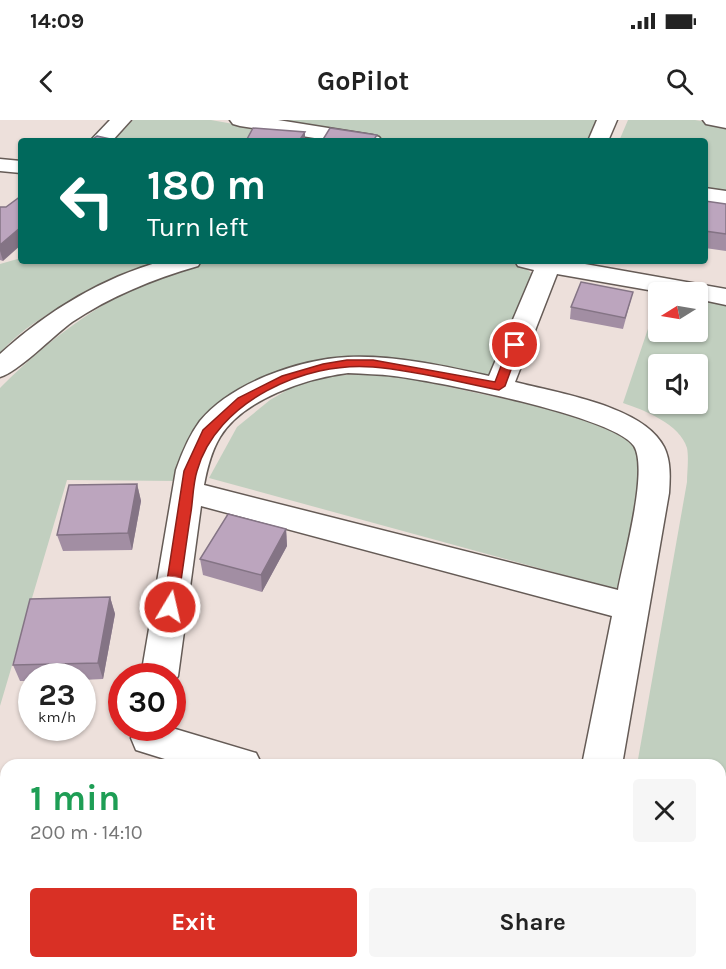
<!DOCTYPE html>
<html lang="en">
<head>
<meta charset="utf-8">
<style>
	:root { --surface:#fff; --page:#f6f6f6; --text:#222; --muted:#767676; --accent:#d93025 }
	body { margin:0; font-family:Karla,sans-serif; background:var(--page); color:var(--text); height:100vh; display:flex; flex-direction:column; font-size:22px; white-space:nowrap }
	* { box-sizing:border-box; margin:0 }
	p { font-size:20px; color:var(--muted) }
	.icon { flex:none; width:33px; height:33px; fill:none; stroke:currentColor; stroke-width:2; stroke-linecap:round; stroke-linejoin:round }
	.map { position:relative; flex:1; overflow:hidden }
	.panel { position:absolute; left:0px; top:639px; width:726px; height:210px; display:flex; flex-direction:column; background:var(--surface); border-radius:18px 18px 0 0; box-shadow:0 2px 4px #0004 }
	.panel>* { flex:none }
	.banner { position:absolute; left:18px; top:18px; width:690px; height:126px; border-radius:6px; box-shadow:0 2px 4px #0004; background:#00695c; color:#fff; overflow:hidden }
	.needle { width:39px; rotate:259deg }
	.controls { position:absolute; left:648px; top:162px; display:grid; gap:12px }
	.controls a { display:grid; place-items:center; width:60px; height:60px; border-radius:6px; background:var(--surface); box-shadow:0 2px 4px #0004; font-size:30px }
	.speed { position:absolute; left:18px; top:543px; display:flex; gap:12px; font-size:30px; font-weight:700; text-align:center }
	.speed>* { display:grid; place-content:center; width:78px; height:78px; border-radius:50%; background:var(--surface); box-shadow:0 2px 4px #0004; line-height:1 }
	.speed small { font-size:15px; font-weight:400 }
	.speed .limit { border:9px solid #d22; background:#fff; color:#111 }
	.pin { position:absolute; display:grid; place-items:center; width:51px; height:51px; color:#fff; margin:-26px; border:3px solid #fff; border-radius:50%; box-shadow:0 2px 6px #0007 }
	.me { position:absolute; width:66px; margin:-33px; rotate:9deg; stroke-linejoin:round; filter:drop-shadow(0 0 4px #0008) }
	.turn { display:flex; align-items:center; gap:21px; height:126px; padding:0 30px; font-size:27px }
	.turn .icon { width:78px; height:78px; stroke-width:2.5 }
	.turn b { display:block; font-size:42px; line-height:51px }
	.round { display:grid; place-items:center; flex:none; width:63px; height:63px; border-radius:6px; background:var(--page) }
	.overview { display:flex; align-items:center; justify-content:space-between; height:102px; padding:0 30px }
	h1 { font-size:36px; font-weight:700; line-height:45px; color:#1e9e55 }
	.cta { display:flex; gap:12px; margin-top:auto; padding:12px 30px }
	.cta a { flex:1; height:69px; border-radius:6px; background:var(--accent); color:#fff; font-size:24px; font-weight:700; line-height:69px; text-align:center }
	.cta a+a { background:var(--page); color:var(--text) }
	.status { display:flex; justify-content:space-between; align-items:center; height:42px; padding:0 30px; background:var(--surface); direction:ltr }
	.status svg { height:16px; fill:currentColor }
	header { display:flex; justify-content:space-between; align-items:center; height:78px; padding:0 30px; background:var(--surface); font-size:27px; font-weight:700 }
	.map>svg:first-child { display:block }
	.green { fill:#c1cfbf; fill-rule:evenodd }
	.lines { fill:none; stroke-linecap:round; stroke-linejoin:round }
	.minor-casing { stroke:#655b56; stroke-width:3 }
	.minor { fill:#fff; fill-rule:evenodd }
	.wall { fill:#a28ea3 }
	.shaded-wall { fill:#847485 }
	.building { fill:#bca5be; stroke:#847485; stroke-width:1.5 }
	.route { fill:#d93025; stroke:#8d1f18; stroke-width:1.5 }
</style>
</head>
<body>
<div class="status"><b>14:09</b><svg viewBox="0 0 49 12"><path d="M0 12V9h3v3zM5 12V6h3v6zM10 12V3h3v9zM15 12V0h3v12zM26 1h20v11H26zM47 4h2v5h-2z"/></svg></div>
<header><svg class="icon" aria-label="back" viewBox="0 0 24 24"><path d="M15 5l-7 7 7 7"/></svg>GoPilot<svg class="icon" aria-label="search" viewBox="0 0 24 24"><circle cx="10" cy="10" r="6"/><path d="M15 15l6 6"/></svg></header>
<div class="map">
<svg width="726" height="849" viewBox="0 0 726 849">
	<rect width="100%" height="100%" fill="#ede0db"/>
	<g class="green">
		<polygon points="133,0 211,0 256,8 248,21 113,21"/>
		<polygon points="264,0 600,0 590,21 399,21"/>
		<polygon points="628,0 695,0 726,5 726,71 705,67 705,21 619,21"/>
		<path d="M21,138V141H164C108,165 42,186 0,233V144Z"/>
		<path d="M210,141H504L522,144L534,156L495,253L485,255L384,238L256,261L178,361L67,360L0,586V268C58,209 128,160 210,141Z"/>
		<path d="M698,178L726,182V849H601L602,843H720V645H637L687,362C687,352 689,338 687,328C680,304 644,290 623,283L658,179V212H698ZM658,244H698V284H658Z"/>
		<polygon points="359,254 388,254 599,299 619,307 649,342 619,470 209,358 237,307 270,280 296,265 321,257"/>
		<polygon points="144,843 263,843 279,849 143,849"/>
	</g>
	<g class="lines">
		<g class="minor-casing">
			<g id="minor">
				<polygon points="110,0 131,0 112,21 90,21"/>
				<polygon points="230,0 278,0 372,15 379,17 382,21 333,21 240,6 233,4"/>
				<polygon points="597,0 617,0 608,21 588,21"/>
				<polygon points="703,0 726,0 726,8 706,4"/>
				<polygon points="0,39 21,41 21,53 0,51"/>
				<polygon points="705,68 726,71 726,85 705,82"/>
				<path d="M162,141H201L198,146C153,159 111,176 72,202C54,215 17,253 0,257V234C46,192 102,158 162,141Z"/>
				<path d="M515,141H568L726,169V185L698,179V172H660L557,154L515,262C557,273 644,286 664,327C671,341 670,358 669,373L622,645H582L612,496L201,386L178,556L172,566V556H141L176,350C182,333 189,316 200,301C231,263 300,239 348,237C395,235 444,246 489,256L534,150L518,146ZM348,253C364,254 379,254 394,256C435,261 614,296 634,326C649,350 623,441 618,470L204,365C207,349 211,332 220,317C243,279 307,258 348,253Z"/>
				<polygon points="136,608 172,608 256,633 262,645 184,645 136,630 131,618"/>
				<polygon points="87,843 133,843 132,849 86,849"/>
				<polygon points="543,843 589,843 588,849 542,849"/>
			</g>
		</g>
		<use href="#minor" class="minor"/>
	</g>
	<g class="wall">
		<polygon points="705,81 726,84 726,131 705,128"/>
		<polygon points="0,87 3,141 0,140"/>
		<polygon points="633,172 623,209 570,199 571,187"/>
		<polygon points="137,364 141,381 132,430 63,431 57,415"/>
		<polygon points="286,409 287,426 262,472 203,455 200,439"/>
		<polygon points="110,477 115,494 103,559 82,560 82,556 32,556 32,561 20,561 13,545"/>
	</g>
	<g class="shaded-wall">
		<polygon points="305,12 305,21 299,21"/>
		<polygon points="21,107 21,125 3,141 0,131 0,125"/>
		<polygon points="137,364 141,381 132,430 128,413"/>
		<polygon points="286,409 287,426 262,472 261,455"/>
		<polygon points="110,477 115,494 103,559 98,543"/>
		<polygon points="18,843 29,843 27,849 16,849"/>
	</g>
	<g class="building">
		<polygon points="253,8 305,12 299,21 246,21"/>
		<polygon points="330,8 377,15 373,21 322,21"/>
		<polygon points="97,16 119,21 90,21"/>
		<polygon points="21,76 21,107 0,125 0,87 6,87"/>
		<polygon points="705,81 726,84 726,114 705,111"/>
		<polygon points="581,162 633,172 625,198 571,187"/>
		<polygon points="137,364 128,413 57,415 69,365"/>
		<polygon points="228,394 286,409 261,455 200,439"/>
		<polygon points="110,477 98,543 13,545 30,479"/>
		<polygon points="0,724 6,724 6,843 18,843 16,849 0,849"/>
		<polygon points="355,843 530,843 531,849 355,849"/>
	</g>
	<path class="route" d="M515,222L520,225L505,266L499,270C458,262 414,250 373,247C305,241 216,282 197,351C193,364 193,379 191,392C186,424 182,456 177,487L175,491H165L163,487L184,351L203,310L238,278L282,256L323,244L347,240H373L495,262L509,225Z"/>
</svg>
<div class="controls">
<a><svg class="needle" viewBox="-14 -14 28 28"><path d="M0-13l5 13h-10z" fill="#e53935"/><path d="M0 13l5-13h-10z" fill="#767676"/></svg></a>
<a><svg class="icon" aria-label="sound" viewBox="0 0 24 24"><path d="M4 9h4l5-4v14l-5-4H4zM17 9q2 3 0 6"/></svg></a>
</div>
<div class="speed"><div>23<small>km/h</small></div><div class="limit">30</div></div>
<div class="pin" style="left:515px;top:225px;background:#d93025"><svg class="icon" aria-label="arrive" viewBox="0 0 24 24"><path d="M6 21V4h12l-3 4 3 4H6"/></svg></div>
<svg class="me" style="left:170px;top:487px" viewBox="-20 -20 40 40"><circle r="17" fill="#d93025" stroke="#fff" stroke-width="3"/><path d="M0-11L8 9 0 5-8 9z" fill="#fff"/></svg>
<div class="banner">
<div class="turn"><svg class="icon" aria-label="left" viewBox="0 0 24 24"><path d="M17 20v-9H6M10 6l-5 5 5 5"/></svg><div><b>180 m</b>Turn left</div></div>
</div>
<section class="panel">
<div class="overview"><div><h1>1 min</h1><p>200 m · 14:10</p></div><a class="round"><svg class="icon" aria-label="close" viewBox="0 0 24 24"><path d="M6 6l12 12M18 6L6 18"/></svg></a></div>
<div class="cta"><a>Exit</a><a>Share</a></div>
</section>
</div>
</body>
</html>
